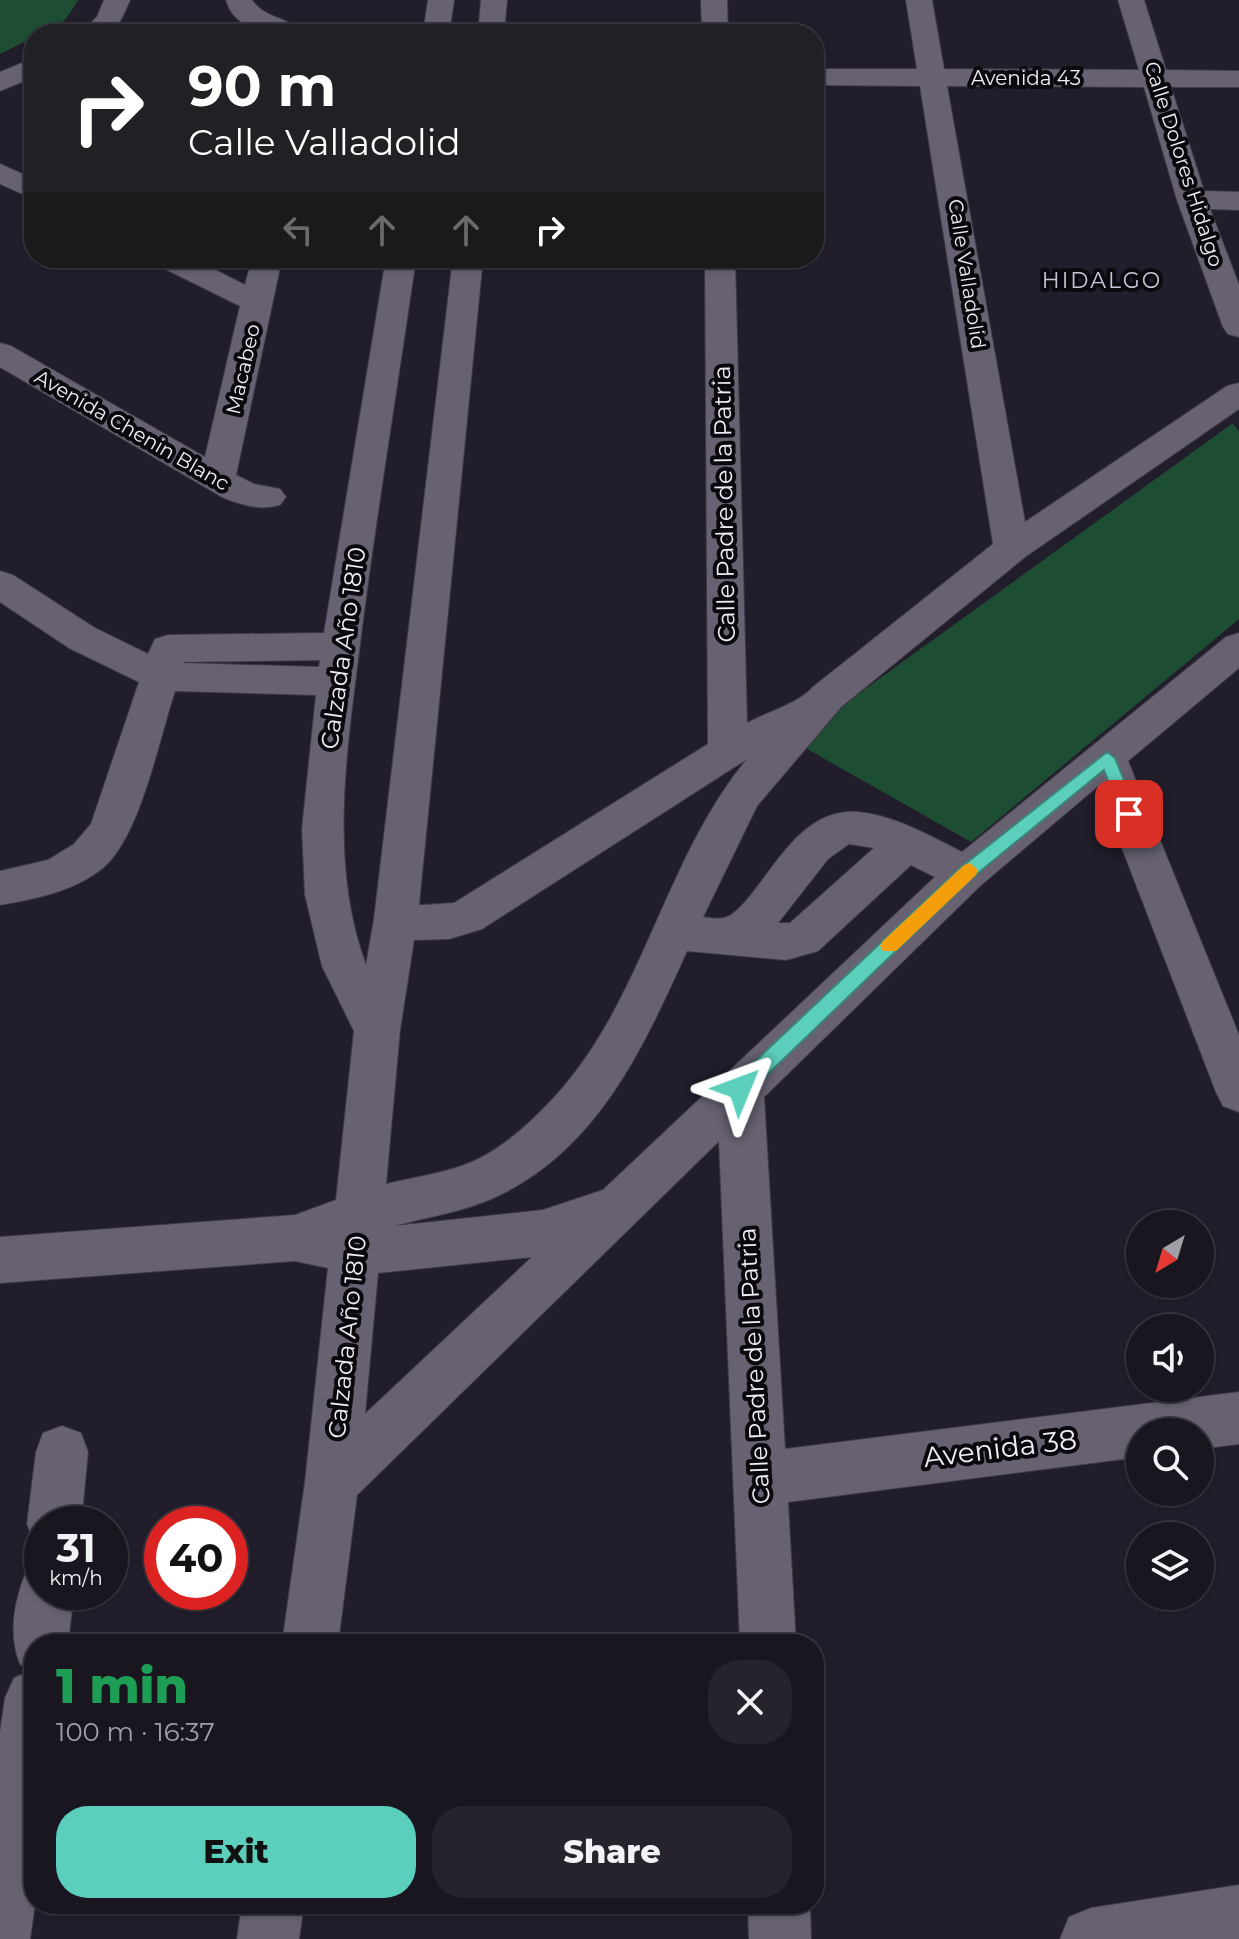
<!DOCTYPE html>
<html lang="en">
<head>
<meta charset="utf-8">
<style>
	:root { --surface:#1a1620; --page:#27232d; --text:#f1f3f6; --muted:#9f9fa5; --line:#38353e; --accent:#5bcebc }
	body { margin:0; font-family:Montserrat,sans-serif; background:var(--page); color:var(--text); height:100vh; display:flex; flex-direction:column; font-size:30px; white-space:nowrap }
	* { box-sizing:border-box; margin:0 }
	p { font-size:26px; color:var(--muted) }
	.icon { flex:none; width:44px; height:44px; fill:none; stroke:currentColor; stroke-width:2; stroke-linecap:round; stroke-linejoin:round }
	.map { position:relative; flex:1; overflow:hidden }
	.details { position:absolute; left:24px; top:1634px; width:800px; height:280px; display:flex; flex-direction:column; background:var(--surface); border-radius:32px; box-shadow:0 2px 6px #0004,0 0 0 2px var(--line) }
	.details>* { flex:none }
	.top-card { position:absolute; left:24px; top:24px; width:800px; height:244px; border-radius:32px; box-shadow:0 2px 6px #0004,0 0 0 2px var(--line); background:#202124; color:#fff; overflow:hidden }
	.needle { width:52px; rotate:218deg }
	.fabs { position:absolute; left:1126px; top:1210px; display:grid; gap:16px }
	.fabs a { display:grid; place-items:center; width:88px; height:88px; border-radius:50%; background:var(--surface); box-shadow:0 2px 6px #0004,0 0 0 2px var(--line); font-size:40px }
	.speed { position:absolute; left:24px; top:1506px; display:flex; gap:16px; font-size:40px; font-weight:700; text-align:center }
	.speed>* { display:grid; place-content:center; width:104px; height:104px; border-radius:50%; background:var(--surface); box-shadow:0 2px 6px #0004,0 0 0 2px var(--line); line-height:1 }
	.speed small { font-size:20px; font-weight:400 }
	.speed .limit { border:12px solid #d22; background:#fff; color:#111 }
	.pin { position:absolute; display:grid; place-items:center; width:68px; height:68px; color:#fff; margin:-34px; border-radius:16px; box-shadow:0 4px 12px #0006 }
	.me { position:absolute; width:88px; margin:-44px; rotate:46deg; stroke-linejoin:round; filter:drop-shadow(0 0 6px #0008) }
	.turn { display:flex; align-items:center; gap:28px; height:168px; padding:0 32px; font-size:36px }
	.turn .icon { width:104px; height:104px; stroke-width:2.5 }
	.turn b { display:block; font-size:56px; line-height:68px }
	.lanes { display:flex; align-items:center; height:76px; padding:0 32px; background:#0003; justify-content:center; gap:40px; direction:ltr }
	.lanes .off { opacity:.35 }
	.round { display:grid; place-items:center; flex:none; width:84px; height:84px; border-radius:32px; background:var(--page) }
	.summary { display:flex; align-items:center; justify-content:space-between; height:136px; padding:0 32px }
	h1 { font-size:48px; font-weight:800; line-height:60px; color:#1e9e55 }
	.cta { display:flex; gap:16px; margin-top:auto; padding:16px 32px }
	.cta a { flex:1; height:92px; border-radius:32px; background:var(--accent); color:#111; font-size:32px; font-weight:800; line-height:92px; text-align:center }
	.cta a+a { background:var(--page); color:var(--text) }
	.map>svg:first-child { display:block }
	.green { fill:#1d4d33 }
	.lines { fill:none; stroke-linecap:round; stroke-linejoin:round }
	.minor-casing { stroke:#3f3a45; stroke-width:2 }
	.path { stroke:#87838f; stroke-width:3; stroke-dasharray:4 3; stroke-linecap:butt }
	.minor { fill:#676171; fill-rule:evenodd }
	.route { fill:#5bcebc; stroke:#3b867a; stroke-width:2 }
	.slow { fill:#f59e0b }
	.labels { text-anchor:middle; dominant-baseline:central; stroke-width:8; stroke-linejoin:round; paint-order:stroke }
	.far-street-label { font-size:20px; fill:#f2eef8; stroke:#0b090e }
	.far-neighbourhood-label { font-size:22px; letter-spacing:2px; fill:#ccc5d8; stroke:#0b090e }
	.street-label { font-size:24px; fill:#f2eef8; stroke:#0b090e }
	.near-street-label { font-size:28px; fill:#f2eef8; stroke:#0b090e }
</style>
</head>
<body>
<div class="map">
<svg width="1239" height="1939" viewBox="0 0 1239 1939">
	<rect width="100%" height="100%" fill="#221d2b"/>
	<g class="green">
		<path d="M0,0H78C68,18 57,33 34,34V37L0,54Z"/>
		<polygon points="1233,423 1239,432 1239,619 971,842 793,741"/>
	</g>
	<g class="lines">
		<g class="minor-casing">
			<g id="minor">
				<path d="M104,0H130C116,33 114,34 79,34L97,17Z"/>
				<path d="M226,0H252C264,19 291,17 303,34C276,34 235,33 226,0Z"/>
				<polygon points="428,0 454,0 449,34 423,34"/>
				<polygon points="481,0 507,0 504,34 478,34"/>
				<polygon points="701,0 727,0 728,34 702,34"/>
				<path d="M906,0H932L944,69L1139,70L1118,0H1144L1166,70L1239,71V87H1171L1204,191L1239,192V210L1210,209L1239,285V337L1228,334L1223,327L1177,200L1144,87L947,86L1025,522L1227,386L1239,383V409L1025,557L841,707L757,806L703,917C710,918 720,920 727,917C736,913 744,903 750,896C778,862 806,807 858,812C894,815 930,836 962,852L1226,637L1239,633V668L1128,761L1239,1035V1112L1223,1106L1216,1092L1098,786L981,885L764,1097L785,1449L1239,1392V1444L1200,1449V1432H1140V1457L788,1502L796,1644H740L719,1141L357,1495L338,1644H282L305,1482L328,1268L295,1261L0,1283V1237L295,1215L336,1200L354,1031L322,966L305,895L302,829L316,695L175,691C159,739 141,834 104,867C76,891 35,899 0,905V871L48,860L74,844L91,824L139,682L69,648L0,602V571L13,575L95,628L148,654L155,639L168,635L324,633L386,258H416C398,384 377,509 361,636C348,744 327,860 366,965L374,919L453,258H483L419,905H423L454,903L708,744L705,258H735L747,723C769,711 798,704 813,687L993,544L920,86L814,85V69H917ZM320,660L319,667L184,663V662ZM747,759C660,864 643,1011 542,1110C522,1130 500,1149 474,1161C447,1173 414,1177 386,1184L400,1030L414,940L449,939L482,929ZM849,844L874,848L790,923H778L828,859ZM911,865L935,877L603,1190L543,1210L394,1226C428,1217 468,1211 500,1195C599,1147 644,1046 687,951L786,960L818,951ZM532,1257L365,1414L378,1273Z"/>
				<polygon points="34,58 34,77 0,91 0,72"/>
				<polygon points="0,164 34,179 34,199 0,184"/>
				<path d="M153,258H192L245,285L252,258H282L236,475L254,484L280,489L286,497L280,505C260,511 241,505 222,497L0,367V343L11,346L205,457L240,306L157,265Z"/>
				<polygon points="62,1426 81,1433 88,1452 81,1524 42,1524 42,1546 35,1543 27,1524 36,1452 43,1433"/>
				<path d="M42,1566V1592H74L68,1644H34L35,1904L30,1939H0V1732L5,1698L14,1678L33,1670L20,1664C8,1634 14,1602 26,1572Z"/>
				<polygon points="1239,1885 1239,1939 1060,1939 1069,1917 1091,1908"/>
				<polygon points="242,1904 304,1904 299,1939 237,1939"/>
				<polygon points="748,1904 810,1904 811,1939 749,1939"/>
			</g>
		</g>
		<polyline class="path" points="41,34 58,26"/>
		<use href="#minor" class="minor"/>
	</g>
	<polygon class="route" points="1107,752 1115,758 1138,814 1135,818 1123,818 1104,770 972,878 747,1094 740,1097 733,1094 730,1088 733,1082 960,868"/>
	<polygon class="slow" points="970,863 978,870 976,875 896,951 883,951 880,946 883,941 964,865"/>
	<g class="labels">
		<g class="far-street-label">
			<text x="1026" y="78">Avenida 43</text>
			<text transform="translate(1184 164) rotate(72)">Calle Dolores Hidalgo</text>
			<text transform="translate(967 274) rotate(81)">Calle Valladolid</text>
			<text transform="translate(243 369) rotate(-77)">Macabeo</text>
			<text transform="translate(132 430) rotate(30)">Avenida Chenin Blanc</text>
		</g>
		<g class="far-neighbourhood-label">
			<text x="1102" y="280">HIDALGO</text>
		</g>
		<g class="street-label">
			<text transform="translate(724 504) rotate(-91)">Calle Padre de la Patria</text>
			<text transform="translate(343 648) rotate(-82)">Calzada Año 1810</text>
			<text transform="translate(347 1337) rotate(-84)">Calzada Año 1810</text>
			<text transform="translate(754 1366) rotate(-93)">Calle Padre de la Patria</text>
		</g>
		<g class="near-street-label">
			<text transform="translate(1000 1448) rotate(-7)">Avenida 38</text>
		</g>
	</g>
</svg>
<div class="fabs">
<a><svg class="needle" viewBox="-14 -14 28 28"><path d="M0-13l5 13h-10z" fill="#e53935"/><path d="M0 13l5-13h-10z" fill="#9f9fa5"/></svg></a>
<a><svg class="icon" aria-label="sound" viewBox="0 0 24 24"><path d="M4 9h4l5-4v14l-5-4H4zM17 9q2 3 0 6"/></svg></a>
<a><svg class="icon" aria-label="search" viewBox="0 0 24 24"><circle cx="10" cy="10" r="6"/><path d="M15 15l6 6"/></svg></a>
<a><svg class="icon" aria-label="layers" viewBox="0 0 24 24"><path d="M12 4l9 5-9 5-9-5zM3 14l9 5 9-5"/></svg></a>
</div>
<div class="speed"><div>31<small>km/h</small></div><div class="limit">40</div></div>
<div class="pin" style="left:1129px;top:814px;background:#d93025"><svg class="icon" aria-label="arrive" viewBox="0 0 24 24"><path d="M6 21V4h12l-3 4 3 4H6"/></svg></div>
<svg class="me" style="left:740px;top:1088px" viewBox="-20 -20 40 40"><path d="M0-17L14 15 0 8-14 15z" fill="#5bcebc" stroke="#fff" stroke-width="4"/></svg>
<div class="top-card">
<div class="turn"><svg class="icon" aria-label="right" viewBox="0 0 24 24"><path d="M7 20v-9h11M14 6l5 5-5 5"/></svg><div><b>90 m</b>Calle Valladolid</div></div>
<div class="lanes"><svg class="icon off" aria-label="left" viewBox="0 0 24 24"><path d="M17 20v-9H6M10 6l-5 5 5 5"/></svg><svg class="icon off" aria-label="ahead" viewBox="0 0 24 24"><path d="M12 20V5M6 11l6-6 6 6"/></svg><svg class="icon off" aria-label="ahead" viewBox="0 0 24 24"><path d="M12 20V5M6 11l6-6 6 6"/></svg><svg class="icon" aria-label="right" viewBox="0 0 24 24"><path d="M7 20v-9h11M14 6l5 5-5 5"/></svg></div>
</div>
<section class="details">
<div class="summary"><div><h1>1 min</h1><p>100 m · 16:37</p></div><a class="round"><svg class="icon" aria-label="close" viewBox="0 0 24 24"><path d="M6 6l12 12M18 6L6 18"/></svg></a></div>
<div class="cta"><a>Exit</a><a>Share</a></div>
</section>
</div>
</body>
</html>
